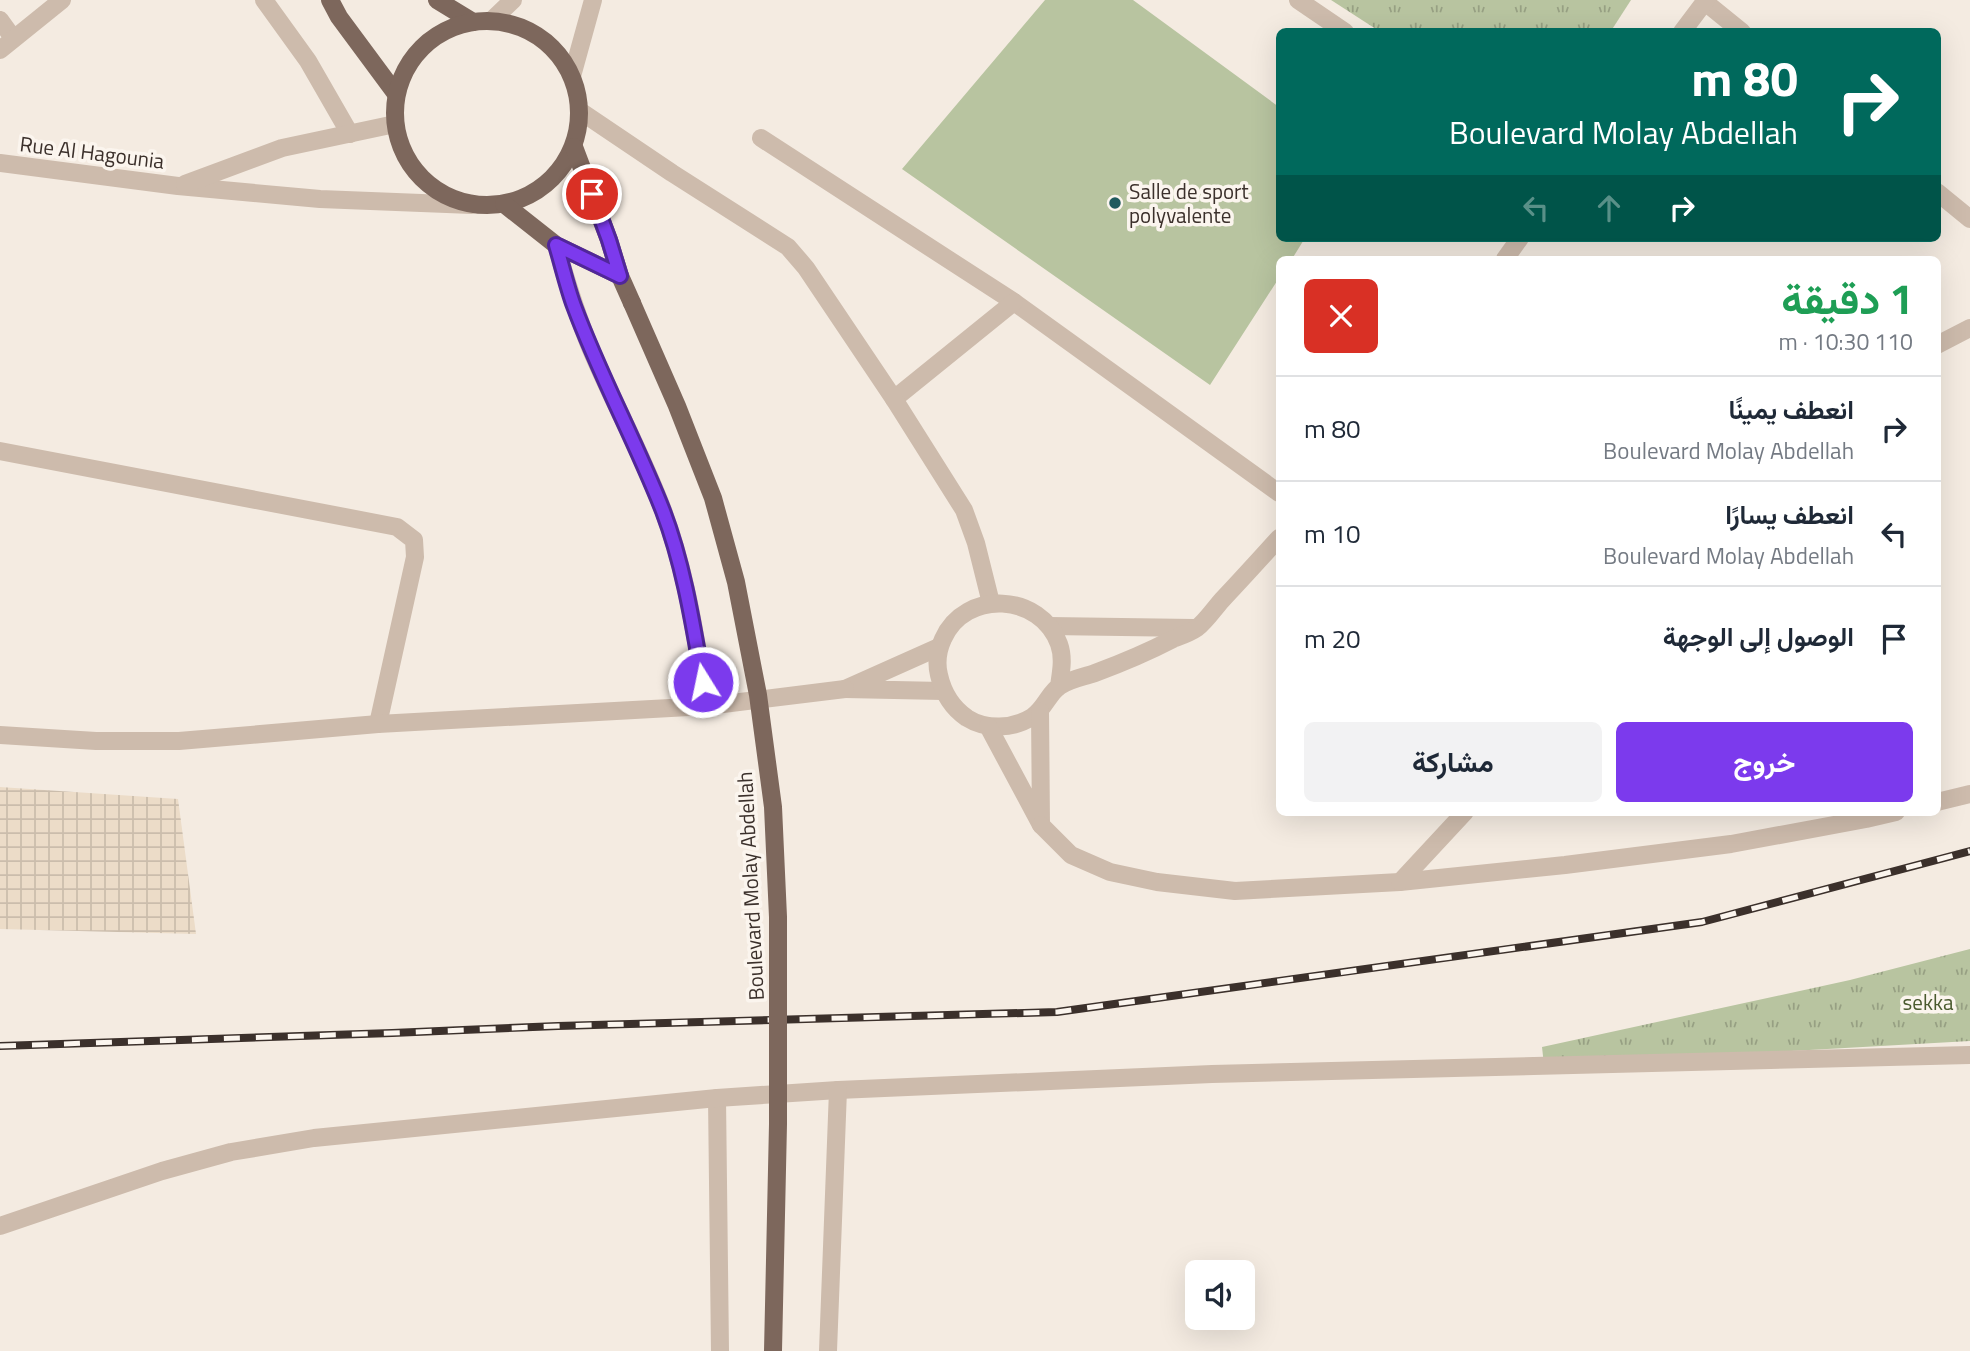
<!DOCTYPE html>
<html lang="ar">
<head>
<meta charset="utf-8">
<style>
	:root { --surface:#fff; --page:#f2f2f3; --text:#1f2937; --muted:#747a83; --line:#e0e1e3; --accent:#7c3aed }
	body { margin:0; font-family:"Titillium Web",Vazirmatn,sans-serif; background:var(--page); color:var(--text); direction:rtl; height:100vh; display:flex; flex-direction:column; font-size:26px; white-space:nowrap }
	* { box-sizing:border-box; margin:0 }
	p { font-size:23px; color:var(--muted) }
	.icon { flex:none; width:38px; height:38px; fill:none; stroke:currentColor; stroke-width:2; stroke-linecap:round; stroke-linejoin:round }
	.map { position:relative; flex:1; overflow:hidden; direction:ltr }
	.details { position:absolute; left:1276px; top:256px; width:665px; height:560px; display:flex; flex-direction:column; background:var(--surface); border-radius:10px; box-shadow:0 7px 28px #0002; direction:rtl }
	.details>* { flex:none }
	.guide { position:absolute; left:1276px; top:28px; width:665px; height:214px; border-radius:10px; box-shadow:0 7px 28px #0002; direction:rtl; background:#00695c; color:#fff; overflow:hidden }
	.buttons { position:absolute; left:1185px; top:1260px; display:grid; gap:14px }
	.buttons a { display:grid; place-items:center; width:70px; height:70px; border-radius:10px; background:var(--surface); box-shadow:0 7px 28px #0002; font-size:35px }
	.pin { position:absolute; display:grid; place-items:center; width:60px; height:60px; color:#fff; margin:-30px; border:4px solid #fff; border-radius:50%; box-shadow:0 2px 7px #0007 }
	.me { position:absolute; width:77px; margin:-38px; rotate:350deg; stroke-linejoin:round; filter:drop-shadow(0 0 5px #0008) }
	.turn { display:flex; align-items:center; gap:24px; height:147px; padding:0 28px; font-size:32px }
	.turn .icon { width:91px; height:91px; stroke-width:2.5 }
	.turn b { display:block; font-size:49px; line-height:60px }
	.lanes { display:flex; align-items:center; height:66px; padding:0 28px; background:#0003; justify-content:center; gap:35px; direction:ltr }
	.lanes .off { opacity:.35 }
	.round { display:grid; place-items:center; flex:none; width:74px; height:74px; border-radius:10px; background:var(--page) }
	.overview { display:flex; align-items:center; justify-content:space-between; height:119px; padding:0 28px }
	h1 { font-size:42px; font-weight:700; line-height:52px; color:#1e9e55 }
	.primary-button { display:flex; gap:14px; margin-top:auto; padding:14px 28px }
	.primary-button a { flex:1; height:80px; border-radius:10px; background:var(--accent); color:#fff; font-size:28px; font-weight:700; line-height:80px; text-align:center }
	.primary-button a+a { background:var(--page); color:var(--text) }
	ul { padding:0; list-style:none }
	li { display:flex; align-items:center; gap:21px; height:105px; padding:0 28px; border-top:2px solid var(--line) }
	li div { flex:1 }
	li b { display:block; font-size:26px }
	li em { font-style:normal }
	.map>svg:first-child { display:block }
	.grass { fill:url(#grass-tufts) }
	.garden { fill:#b8c4a0 }
	.plaza { fill:url(#plaza-grid) }
	.lines { fill:none; stroke-linecap:round; stroke-linejoin:round }
	.lane { stroke:#cdbbac; stroke-width:18 }
	.street { stroke:#cdbbac; stroke-width:18 }
	.primary { stroke:#7d675c; stroke-width:18 }
	.rail-casing { stroke:#3b302b; stroke-width:8 }
	.rail { stroke:#fbf5ee; stroke-width:5; stroke-dasharray:16; stroke-linecap:butt }
	.primary-bridge { stroke:#7d675c; stroke-width:18 }
	.route-casing { stroke:#51269a; stroke-width:18 }
	.route { stroke:#7c3aed; stroke-width:12 }
	.poi-dot { fill:#1f5a5e; stroke:#fbf5ee; stroke-width:2.5 }
	.labels { text-anchor:middle; dominant-baseline:central; stroke-width:7; stroke-linejoin:round; paint-order:stroke }
	.street-label { font-size:21px; fill:#3b302b; stroke:#fbf5ee }
	.poi-label { font-size:21px; fill:#3b302b; stroke:#fbf5ee; text-anchor:start }
	.park-label { font-size:21px; fill:#4a5a2e; stroke:#fbf5ee }
</style>
</head>
<body>
<div class="map">
<svg width="1970" height="1351" viewBox="0 0 1970 1351">
	<defs>
		<pattern id="grass-tufts" width="24" height="20" patternUnits="userSpaceOnUse" patternTransform="scale(1.75)"><rect width="24" height="20" fill="#b8c4a0"/><path d="M3 7l-1-3M5 7V3M7 7l1-3M15 17l-1-3M17 17v-4M19 17l1-3" fill="none" stroke="#97a083"/></pattern>
		<pattern id="plaza-grid" width="8" height="8" patternUnits="userSpaceOnUse" patternTransform="scale(1.75)"><rect width="8" height="8" fill="#ecdcc8"/><path d="M0 4h8M4 0v8" fill="none" stroke="#cbbdac"/></pattern>
	</defs>
	<rect width="100%" height="100%" fill="#f4ebe1"/>
	<g class="grass">
		<polygon points="1331,0 1631,0 1611,31 1379,31"/>
		<polygon points="1970,949 1970,1041 1544,1065 1542,1047 1850,980"/>
	</g>
	<polygon class="garden" points="1045,0 1133,0 1279,107 1279,238 1305,238 1292,259 1279,259 1279,278 1210,385 902,169"/>
	<polygon class="plaza" points="0,787 178,799 196,934 0,929"/>
	<g class="lines">
		<g class="lane">
			<polyline points="264,0 308,61 350,134"/>
			<polyline points="1298,0 1345,32"/>
			<polyline points="761,138 1014,302 1279,493"/>
			<polyline points="894,399 1014,302"/>
		</g>
		<g class="street">
			<polyline points="1705,2 1742,32"/>
			<polyline points="0,20 13,38"/>
			<polyline points="491,21 513,0"/>
			<polyline points="1682,32 1706,0"/>
			<polyline points="0,50 62,0"/>
			<polyline points="572,76 593,0"/>
			<polyline points="580,111 672,173 788,247 806,268 894,399 964,510 976,543 991,603"/>
			<polyline points="0,163 178,186 320,199 472,205"/>
			<polyline points="185,184 282,148 395,124"/>
			<polyline points="1937,192 1970,219"/>
			<path d="M556,245C566,280 576,313 590,347C613,402 643,456 664,513C687,575 696,641 707,706"/>
			<polyline points="1505,259 1520,238"/>
			<polyline points="1937,345 1970,328"/>
			<polyline points="0,451 397,527 414,540 415,557 378,724"/>
			<polyline points="1049,626 1194,628"/>
			<polyline points="939,647 845,689 943,691"/>
			<path d="M1059,686C1061,672 1064,658 1059,644C1041,593 965,589 943,639C938,650 936,663 939,675C943,693 951,707 967,718C986,730 1013,729 1032,717C1045,709 1049,692 1060,686C1070,679 1084,677 1095,673C1122,663 1148,652 1173,639C1181,636 1190,633 1197,628C1206,621 1214,609 1222,600C1241,580 1260,559 1279,538"/>
			<polyline points="988,726 1041,825 1040,711"/>
			<polyline points="0,735 96,741 179,741 378,724 707,706 845,689"/>
			<polyline points="1937,802 1970,794"/>
			<polyline points="1041,825 1071,855 1110,872 1157,882 1235,891 1400,882 1565,865 1731,844 1866,819 1896,812"/>
			<polyline points="1400,882 1465,812"/>
			<polyline points="717,1098 720,1351"/>
			<polyline points="0,1226 162,1171 231,1152 314,1138 717,1098 838,1090 1212,1074 1970,1055"/>
			<polyline points="828,1351 838,1090"/>
		</g>
		<g class="primary">
			<polyline points="330,0 339,17 396,94"/>
			<polyline points="437,0 473,22"/>
			<circle cx="487" cy="113" r="92"/>
			<polyline points="574,147 609,240 620,276 632,303"/>
			<polyline points="504,204 556,245 620,276"/>
		</g>
		<g class="rail-casing">
			<polyline id="rail" points="0,1046 392,1033 558,1026 1057,1012 1702,922 1970,851"/>
		</g>
		<use href="#rail" class="rail"/>
		<polyline class="primary-bridge" points="632,303 677,406 713,498 736,582 758,695 773,807 778,917 778,1124 773,1351"/>
	</g>
	<g class="lines">
		<g class="route-casing">
			<path id="route" d="M592,194L609,240L620,276L556,245C562,265 567,287 574,306C600,376 636,442 663,511C684,566 693,625 703,682"/>
		</g>
		<use href="#route" class="route"/>
	</g>
	<circle class="poi-dot" cx="1115" cy="203" r="7"/>
	<g class="labels">
		<g class="street-label">
			<text transform="translate(92 152) rotate(7)">Rue Al Hagounia</text>
			<text transform="translate(750 886) rotate(-93)">Boulevard Molay Abdellah</text>
		</g>
		<g class="poi-label">
			<text x="1129" y="191">Salle de sport<tspan x="1129" dy="24">polyvalente</tspan></text>
		</g>
		<g class="park-label">
			<text x="1928" y="1002">sekka</text>
		</g>
	</g>
</svg>
<div class="buttons">
<a><svg class="icon" aria-label="sound" viewBox="0 0 24 24"><path d="M4 9h4l5-4v14l-5-4H4zM17 9q2 3 0 6"/></svg></a>
</div>
<div class="pin" style="left:592px;top:194px;background:#d93025"><svg class="icon" aria-label="arrive" viewBox="0 0 24 24"><path d="M6 21V4h12l-3 4 3 4H6"/></svg></div>
<svg class="me" style="left:703px;top:682px" viewBox="-20 -20 40 40"><circle r="17" fill="#7c3aed" stroke="#fff" stroke-width="3"/><path d="M0-11L8 9 0 5-8 9z" fill="#fff"/></svg>
<div class="guide">
<div class="turn"><svg class="icon" aria-label="right" viewBox="0 0 24 24"><path d="M7 20v-9h11M14 6l5 5-5 5"/></svg><div><b>80 m</b>Boulevard Molay Abdellah</div></div>
<div class="lanes"><svg class="icon off" aria-label="left" viewBox="0 0 24 24"><path d="M17 20v-9H6M10 6l-5 5 5 5"/></svg><svg class="icon off" aria-label="ahead" viewBox="0 0 24 24"><path d="M12 20V5M6 11l6-6 6 6"/></svg><svg class="icon" aria-label="right" viewBox="0 0 24 24"><path d="M7 20v-9h11M14 6l5 5-5 5"/></svg></div>
</div>
<section class="details">
<div class="overview"><div><h1>1 دقيقة</h1><p>110 m · 10:30</p></div><a class="round" style="background:#d93025;color:#fff"><svg class="icon" aria-label="close" viewBox="0 0 24 24"><path d="M6 6l12 12M18 6L6 18"/></svg></a></div>
<ul>
<li><svg class="icon" aria-label="right" viewBox="0 0 24 24"><path d="M7 20v-9h11M14 6l5 5-5 5"/></svg><div><b>انعطف يمينًا</b><p>Boulevard Molay Abdellah</p></div><em>80 m</em></li>
<li><svg class="icon" aria-label="left" viewBox="0 0 24 24"><path d="M17 20v-9H6M10 6l-5 5 5 5"/></svg><div><b>انعطف يسارًا</b><p>Boulevard Molay Abdellah</p></div><em>10 m</em></li>
<li><svg class="icon" aria-label="arrive" viewBox="0 0 24 24"><path d="M6 21V4h12l-3 4 3 4H6"/></svg><div><b>الوصول إلى الوجهة</b></div><em>20 m</em></li>
</ul>
<div class="primary-button"><a>خروج</a><a>مشاركة</a></div>
</section>
</div>
</body>
</html>
